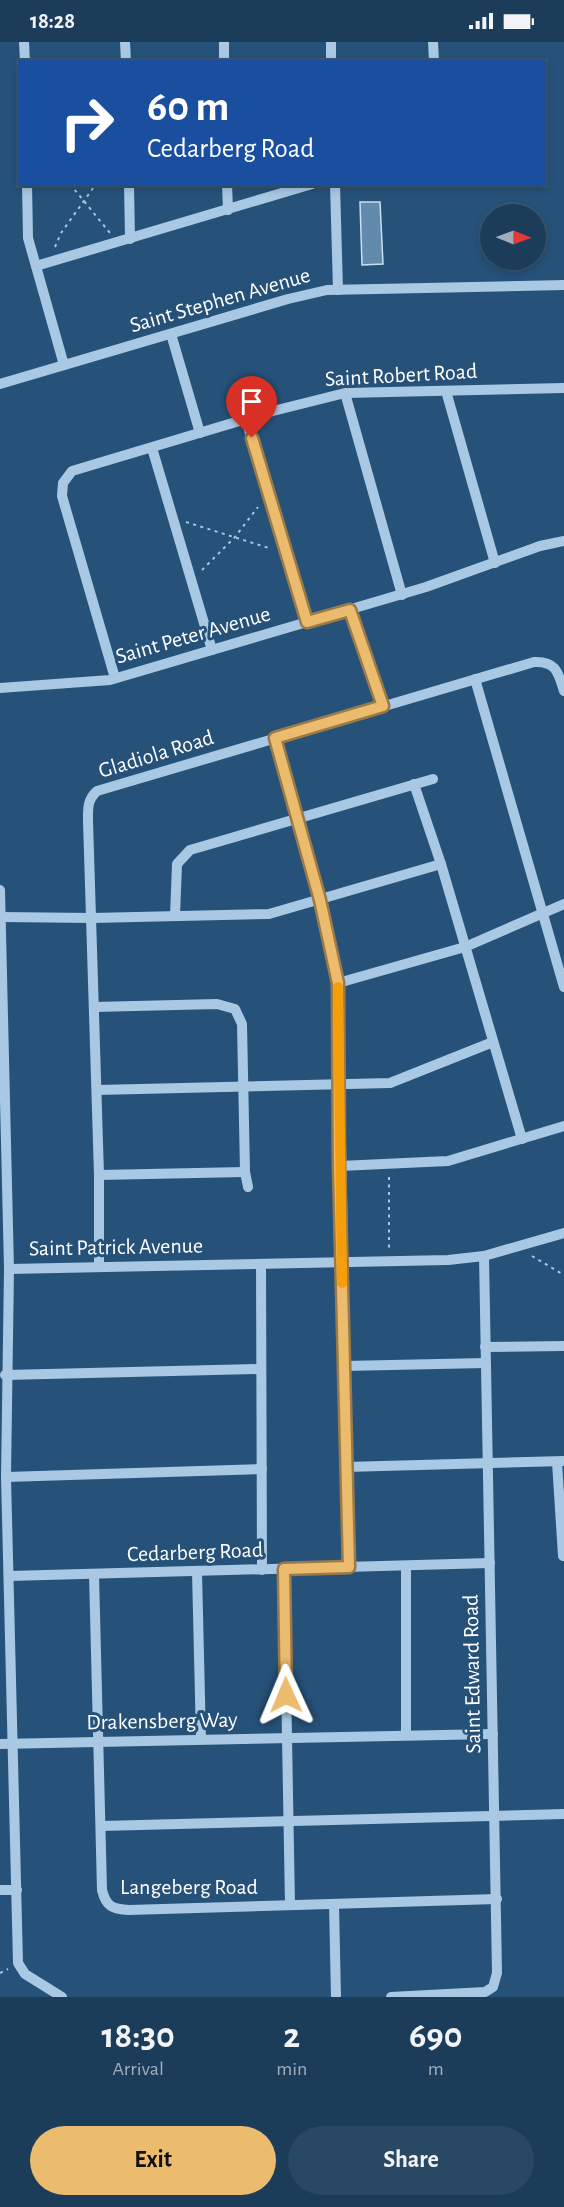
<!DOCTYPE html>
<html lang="en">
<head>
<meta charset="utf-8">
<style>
	:root { --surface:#1c3d5a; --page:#294863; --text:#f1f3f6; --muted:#a0aebb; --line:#3a5670; --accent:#ecbc6e }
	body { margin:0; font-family:"Alegreya Sans",sans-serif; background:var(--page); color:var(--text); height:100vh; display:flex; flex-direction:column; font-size:22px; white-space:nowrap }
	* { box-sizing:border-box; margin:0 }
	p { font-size:20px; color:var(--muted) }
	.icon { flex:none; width:33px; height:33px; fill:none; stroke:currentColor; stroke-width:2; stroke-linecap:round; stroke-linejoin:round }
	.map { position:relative; height:1955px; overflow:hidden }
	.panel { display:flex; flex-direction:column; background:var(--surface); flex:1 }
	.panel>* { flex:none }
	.banner { position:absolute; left:18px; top:18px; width:528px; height:126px; border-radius:0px; box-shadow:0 3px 9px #0003,0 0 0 2px var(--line); background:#1a4fa0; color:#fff; overflow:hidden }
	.needle { width:39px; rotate:91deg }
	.fabs { position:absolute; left:480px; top:162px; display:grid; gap:12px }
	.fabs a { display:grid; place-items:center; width:66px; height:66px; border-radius:50%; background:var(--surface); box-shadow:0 3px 9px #0003,0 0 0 2px var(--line); font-size:30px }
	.pin { position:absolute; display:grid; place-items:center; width:51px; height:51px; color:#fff; margin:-62px -26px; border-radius:50% 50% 50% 0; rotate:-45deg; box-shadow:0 0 6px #0007 }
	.pin .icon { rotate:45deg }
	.me { position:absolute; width:66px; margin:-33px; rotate:359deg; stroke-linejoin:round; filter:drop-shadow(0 0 4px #0008) }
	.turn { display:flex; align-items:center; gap:21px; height:126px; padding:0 30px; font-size:27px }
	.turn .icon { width:78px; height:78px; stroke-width:2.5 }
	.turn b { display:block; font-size:42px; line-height:51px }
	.eta { display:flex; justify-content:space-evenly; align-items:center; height:102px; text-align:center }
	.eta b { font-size:36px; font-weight:600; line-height:42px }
	.primary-button { display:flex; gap:12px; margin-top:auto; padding:12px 30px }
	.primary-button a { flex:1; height:69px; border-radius:36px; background:var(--accent); color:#111; font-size:24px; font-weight:600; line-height:69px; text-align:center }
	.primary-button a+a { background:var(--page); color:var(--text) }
	.status { display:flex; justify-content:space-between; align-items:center; height:42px; padding:0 30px; background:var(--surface); direction:ltr }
	.status svg { height:16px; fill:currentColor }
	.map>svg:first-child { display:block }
	.building { fill:#628aac; stroke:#cbe0f3; stroke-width:1.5 }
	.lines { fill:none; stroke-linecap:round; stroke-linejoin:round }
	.path { stroke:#a8c8e3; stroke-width:2; stroke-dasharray:3 4.5; stroke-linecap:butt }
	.minor { stroke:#a8c8e3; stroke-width:10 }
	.route-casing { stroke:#997a48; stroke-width:15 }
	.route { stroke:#ecbc6e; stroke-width:10 }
	.slow { stroke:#f59e0b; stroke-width:10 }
	.labels { text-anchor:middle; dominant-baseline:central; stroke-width:6; stroke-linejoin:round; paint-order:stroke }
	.street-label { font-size:22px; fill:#fff; stroke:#265178 }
</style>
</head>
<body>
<div class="status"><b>18:28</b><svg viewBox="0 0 49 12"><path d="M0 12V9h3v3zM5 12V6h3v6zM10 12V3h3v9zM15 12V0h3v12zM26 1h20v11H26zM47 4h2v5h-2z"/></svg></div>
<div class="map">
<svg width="564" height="1955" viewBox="0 0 564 1955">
	<rect width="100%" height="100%" fill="#265178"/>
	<polygon class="building" points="360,160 380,160 383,222 362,223"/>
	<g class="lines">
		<g class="path">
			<polyline points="70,142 110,191"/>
			<polyline points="55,205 61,191 96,142"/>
			<polyline points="186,480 272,507"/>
			<polyline points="202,528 235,495 258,465"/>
			<polyline points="389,1135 389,1207"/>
			<polyline points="532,1214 564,1233"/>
			<polyline points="0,1931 8,1927"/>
		</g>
		<g class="minor">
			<polyline points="24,0 25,20"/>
			<polyline points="125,0 126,20"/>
			<polyline points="224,0 224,20"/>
			<polyline points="331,0 331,20"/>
			<polyline points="433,0 434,20"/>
			<polyline points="27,142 28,196 64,323"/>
			<polyline points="129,142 130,197"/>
			<polyline points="227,142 228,168"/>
			<polyline points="335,142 338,248"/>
			<polyline points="36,224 312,142"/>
			<polyline points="171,292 200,391"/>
			<polyline points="0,342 288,257 327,248 564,243"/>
			<polyline points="446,349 495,521"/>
			<polyline points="345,351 402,553"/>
			<polyline points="246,378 307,580"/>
			<polyline points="152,406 212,608"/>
			<polyline points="350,568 383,664"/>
			<polyline points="115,636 62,454 63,441 72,429 273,369 345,351 564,346"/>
			<polyline points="475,637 564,945"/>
			<polyline points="0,646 110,638 426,545 540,504 564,499"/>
			<polyline points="275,696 320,858 338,941 349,1525"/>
			<polyline points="414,742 441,822 522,1097"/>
			<polyline points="0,848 9,1227 6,1435 18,1921 25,1932 62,1955"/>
			<polyline points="175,874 177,822 190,808 433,737"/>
			<polyline points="1,875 92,876 269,872 441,822"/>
			<polyline points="338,941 465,905 564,862"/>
			<polyline points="94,965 217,962 235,967 242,982 245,1130 248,1145"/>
			<polyline points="97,1048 390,1041 493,1000"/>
			<polyline points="340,1124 448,1119 564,1084"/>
			<polyline points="99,1133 245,1130"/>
			<polyline points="261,1222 262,1528"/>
			<path d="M99,1223V1133L88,779C88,767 87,758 97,749L534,620C556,619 558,630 564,649"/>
			<polyline points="9,1227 448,1218 484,1214 564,1191"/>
			<polyline points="485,1305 564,1304"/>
			<polyline points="344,1324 485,1321"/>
			<polyline points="5,1333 261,1327"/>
			<polyline points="557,1420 563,1514"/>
			<polyline points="346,1425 564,1419"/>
			<polyline points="6,1435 262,1427"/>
			<polyline points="406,1524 406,1693"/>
			<polyline points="284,1527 290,1863"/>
			<polyline points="197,1530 201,1697"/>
			<path d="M94,1532L102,1848C106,1865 113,1867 129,1868L497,1857"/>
			<polyline points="9,1534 490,1521"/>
			<polyline points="0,1702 493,1692"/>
			<polyline points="101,1784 564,1772"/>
			<polyline points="0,1848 17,1848"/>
			<polyline points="334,1862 336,1955"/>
			<polyline points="391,1955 485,1950 493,1945 497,1931 484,1214"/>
		</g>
	</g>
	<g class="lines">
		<g class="route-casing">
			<polyline id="route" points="252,396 307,580 350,568 383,664 275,696 320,858 338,941 339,1124 349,1525 284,1527 286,1653"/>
		</g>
		<use href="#route" class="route"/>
		<polyline class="slow" points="338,945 342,1241"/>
	</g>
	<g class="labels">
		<g class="street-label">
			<text transform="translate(220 258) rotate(-16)">Saint Stephen Avenue</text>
			<text transform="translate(401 333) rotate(-3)">Saint Robert Road</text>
			<text transform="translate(193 593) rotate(-16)">Saint Peter Avenue</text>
			<text transform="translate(156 712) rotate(-17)">Gladiola Road</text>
			<text transform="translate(116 1205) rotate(-1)">Saint Patrick Avenue</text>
			<text transform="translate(195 1510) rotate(-2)">Cedarberg Road</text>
			<text transform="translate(472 1632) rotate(-91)">Saint Edward Road</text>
			<text transform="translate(162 1679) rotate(-1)">Drakensberg Way</text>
			<text x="189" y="1845">Langeberg Road</text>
		</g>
	</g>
</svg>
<div class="fabs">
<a><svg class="needle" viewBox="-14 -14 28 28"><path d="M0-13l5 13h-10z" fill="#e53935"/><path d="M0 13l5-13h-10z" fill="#a0aebb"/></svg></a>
</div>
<div class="pin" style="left:252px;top:396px;background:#d93025"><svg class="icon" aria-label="arrive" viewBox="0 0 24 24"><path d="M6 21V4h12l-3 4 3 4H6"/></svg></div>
<svg class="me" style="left:286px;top:1653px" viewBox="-20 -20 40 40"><path d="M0-17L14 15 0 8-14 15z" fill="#ecbc6e" stroke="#fff" stroke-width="4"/></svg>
<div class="banner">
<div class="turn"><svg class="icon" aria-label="right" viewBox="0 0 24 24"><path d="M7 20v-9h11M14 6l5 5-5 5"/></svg><div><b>60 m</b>Cedarberg Road</div></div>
</div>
</div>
<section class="panel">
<div class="eta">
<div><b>18:30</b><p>Arrival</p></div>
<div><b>2</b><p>min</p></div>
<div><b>690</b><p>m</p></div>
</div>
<div class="primary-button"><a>Exit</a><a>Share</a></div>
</section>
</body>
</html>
